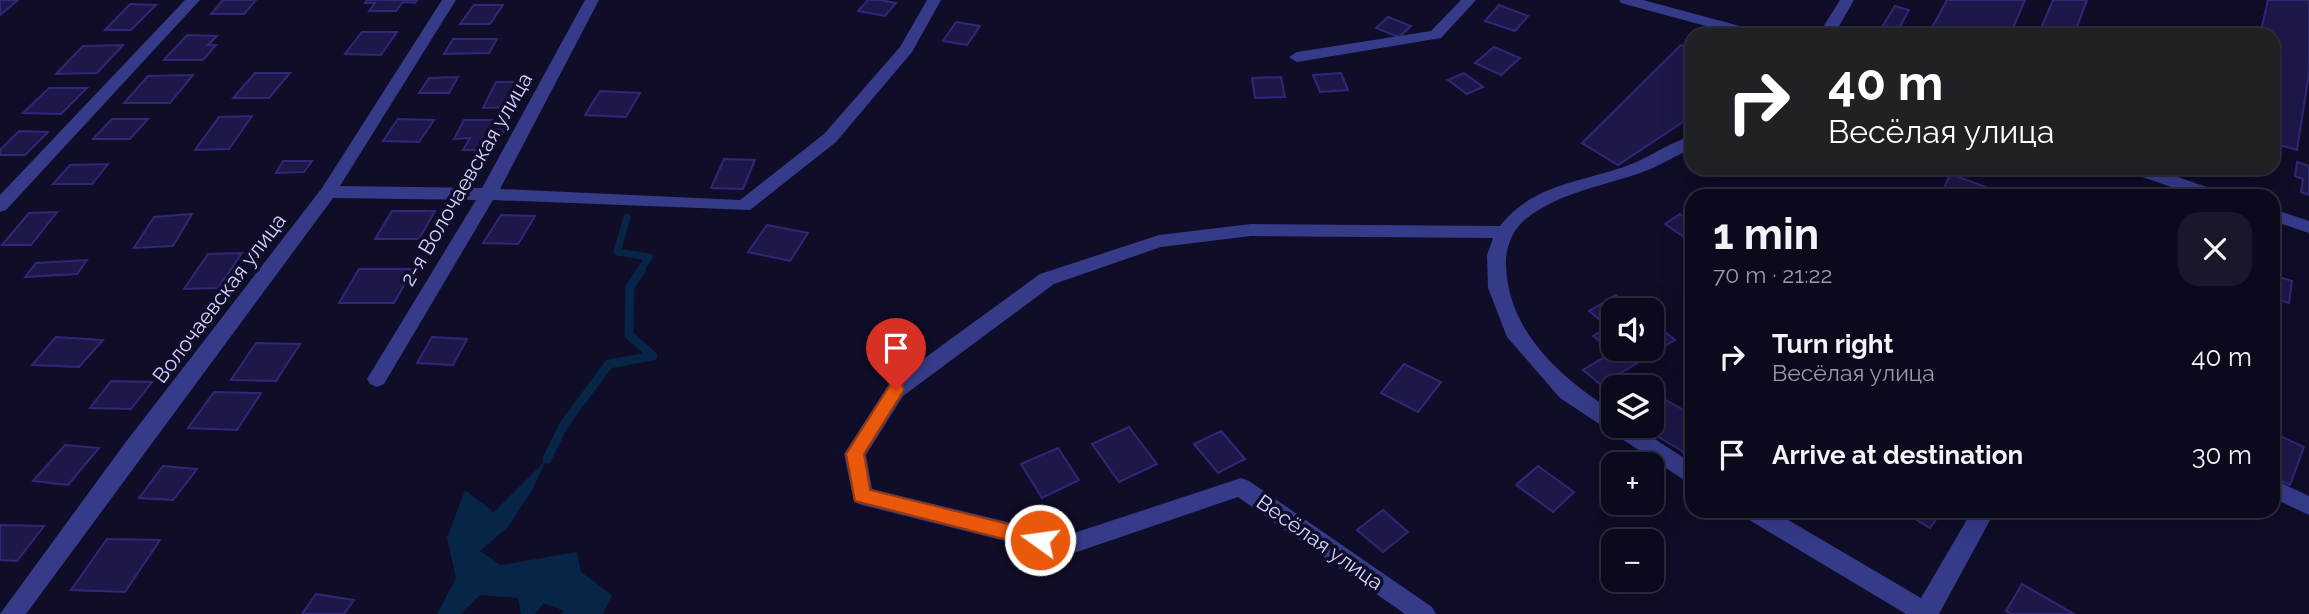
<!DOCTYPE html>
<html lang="en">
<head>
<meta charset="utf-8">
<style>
	:root { --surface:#0b0a1d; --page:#19182a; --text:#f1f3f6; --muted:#9a9aa4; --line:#2b2b3b }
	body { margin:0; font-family:Raleway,sans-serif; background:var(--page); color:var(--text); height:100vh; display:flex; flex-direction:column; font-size:26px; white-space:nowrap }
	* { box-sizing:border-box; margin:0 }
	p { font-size:23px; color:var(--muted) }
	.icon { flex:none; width:38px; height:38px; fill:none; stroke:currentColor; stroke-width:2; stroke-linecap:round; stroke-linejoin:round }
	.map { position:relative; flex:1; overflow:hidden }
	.side { position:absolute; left:1685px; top:189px; width:595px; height:329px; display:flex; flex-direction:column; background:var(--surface); border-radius:21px; box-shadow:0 7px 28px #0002,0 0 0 2px var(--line) }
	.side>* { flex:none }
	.guide { position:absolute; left:1685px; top:28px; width:595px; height:147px; border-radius:21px; box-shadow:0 7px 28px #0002,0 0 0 2px var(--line); background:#202124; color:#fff; overflow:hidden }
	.buttons { position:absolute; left:1601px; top:298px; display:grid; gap:14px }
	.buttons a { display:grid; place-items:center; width:63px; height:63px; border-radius:14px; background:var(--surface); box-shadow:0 7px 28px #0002,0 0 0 2px var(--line); font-size:35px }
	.pin { position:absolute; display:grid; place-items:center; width:60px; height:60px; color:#fff; margin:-72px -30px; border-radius:50% 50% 50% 0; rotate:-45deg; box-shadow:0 0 7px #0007 }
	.pin .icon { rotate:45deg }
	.me { position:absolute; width:77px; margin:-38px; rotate:284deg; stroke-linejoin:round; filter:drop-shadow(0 0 5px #0008) }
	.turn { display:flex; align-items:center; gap:24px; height:147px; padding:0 28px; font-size:32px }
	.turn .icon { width:91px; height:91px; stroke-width:2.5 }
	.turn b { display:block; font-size:49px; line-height:60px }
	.round { display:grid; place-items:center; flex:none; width:74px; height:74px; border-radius:21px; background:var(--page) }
	.overview { display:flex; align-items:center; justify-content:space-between; height:119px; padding:0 28px }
	h1 { font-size:42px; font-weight:700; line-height:52px }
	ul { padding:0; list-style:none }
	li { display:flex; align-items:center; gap:21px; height:98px; padding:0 28px }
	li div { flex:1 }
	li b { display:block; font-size:26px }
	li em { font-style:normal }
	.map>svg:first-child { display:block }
	.water { fill:#062547 }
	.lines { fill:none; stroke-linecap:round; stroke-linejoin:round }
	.stream-far1 { stroke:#062547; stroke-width:7 }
	.stream { stroke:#062547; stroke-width:9 }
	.building { fill:#1c1849; stroke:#2f2877; stroke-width:2 }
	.minor { fill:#353b89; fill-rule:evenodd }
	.route { fill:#ea580c; stroke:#983908; stroke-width:2 }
	.labels { text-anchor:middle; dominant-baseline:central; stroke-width:7; stroke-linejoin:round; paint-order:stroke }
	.street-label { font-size:21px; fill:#d3d3ff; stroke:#0f0d27 }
</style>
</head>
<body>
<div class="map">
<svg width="2309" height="614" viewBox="0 0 2309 614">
	<rect width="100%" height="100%" fill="#0f0d27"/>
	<polygon class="water" points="547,459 531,492 508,527 480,551 501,565 577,552 581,572 612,595 603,614 562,614 564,611 544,603 535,614 521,614 518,598 480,595 461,614 437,614 456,578 447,538 465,490 494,512"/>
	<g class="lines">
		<polyline class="stream-far1" points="627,217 617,252 649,257 639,272"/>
		<polyline class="stream" points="547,459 565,423 609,364 653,356 629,335 630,287 641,270"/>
	</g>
	<g class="building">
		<polygon points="0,0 18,0 0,15"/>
		<polygon points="223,0 256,0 244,14 211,14"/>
		<polygon points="367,0 417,0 415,3 403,2 396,11 369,11 375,3 365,3"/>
		<polygon points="868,0 880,0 896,3 885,16 858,11"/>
		<polygon points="1947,0 2025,0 2010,35 1928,35"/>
		<polygon points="2053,0 2087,0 2074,35 2038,35"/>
		<polygon points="2268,0 2309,0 2309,73 2297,150 2273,143 2273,35 2260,35"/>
		<polygon points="130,4 156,5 131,30 105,30"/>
		<polygon points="474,5 503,5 490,24 460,24"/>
		<polygon points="1499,5 1528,16 1515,31 1485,21"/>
		<polygon points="1895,6 1909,10 1897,32 1882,27"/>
		<polygon points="1388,17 1411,26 1399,37 1376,28"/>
		<polygon points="956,22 980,26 967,45 943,41"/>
		<polygon points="362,32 397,32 381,55 345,54"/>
		<polygon points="187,35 217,36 208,45 216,45 203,60 164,60"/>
		<polygon points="453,39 497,39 489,53 444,54"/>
		<polygon points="123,45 97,73 56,74 83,46"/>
		<polygon points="1681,45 1692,50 1692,116 1618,165 1582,143"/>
		<polygon points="1494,47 1520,58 1501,75 1475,63"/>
		<polygon points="255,73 290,73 269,98 233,98"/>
		<polygon points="1341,73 1348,90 1320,92 1313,75"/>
		<polygon points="1464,73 1483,87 1467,94 1448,80"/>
		<polygon points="193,75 170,103 124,103 148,76"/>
		<polygon points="458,77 449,93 419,93 429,78"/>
		<polygon points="1281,77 1285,97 1255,98 1252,78"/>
		<polygon points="496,82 530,82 517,107 483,108"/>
		<polygon points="49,88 87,88 61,114 23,113"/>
		<polygon points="600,91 640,93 626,117 585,115"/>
		<polygon points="252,116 229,149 195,150 219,117"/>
		<polygon points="112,119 148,119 130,139 93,139"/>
		<polygon points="398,119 434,120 419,142 383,141"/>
		<polygon points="464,120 510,120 494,150 463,150 470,138 454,139"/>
		<polygon points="19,131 48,132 25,155 0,155 0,150"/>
		<polygon points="724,159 755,160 743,189 711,188"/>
		<polygon points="283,161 312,161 304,172 276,173"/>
		<polygon points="2297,162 2309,166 2309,195 2301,192 2303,179 2295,176"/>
		<polygon points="108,164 92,184 53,184 70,165"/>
		<polygon points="1950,174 1997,191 1995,196 1941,196"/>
		<polygon points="392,211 435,211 419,239 375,239"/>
		<polygon points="57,212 31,245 2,245 29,213"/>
		<polygon points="192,214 173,246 134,248 154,217"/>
		<polygon points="1680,214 1692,222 1692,235 1687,239 1665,224"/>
		<polygon points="501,215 535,216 518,244 483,243"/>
		<polygon points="767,225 808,233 790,261 748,252"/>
		<polygon points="242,253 218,288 184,289 208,254"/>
		<polygon points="87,260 77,274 25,277 36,263"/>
		<polygon points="359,269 413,269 394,303 339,303"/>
		<polygon points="2273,275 2292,281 2289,303 2273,298"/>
		<polygon points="1616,295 1636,310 1614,310 1614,348 1652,348 1652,322 1675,340 1601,385 1583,370 1613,352 1593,336 1609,327 1589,311"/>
		<polygon points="56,337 103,340 79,367 32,365"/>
		<polygon points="432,337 467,339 453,365 417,363"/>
		<polygon points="256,343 300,344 276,381 231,380"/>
		<polygon points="1404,364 1441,382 1418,412 1381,393"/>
		<polygon points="111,381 152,382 131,409 90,408"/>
		<polygon points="214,392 261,393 237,430 188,428"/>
		<polygon points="1666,400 1692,415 1692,457 1642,427 1652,425 1652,416"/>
		<polygon points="1129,427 1157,464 1119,482 1092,444"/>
		<polygon points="1221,431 1245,459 1218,473 1194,444"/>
		<polygon points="2273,433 2304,447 2290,485 2273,477"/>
		<polygon points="65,445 99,448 68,485 33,481"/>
		<polygon points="1058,448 1079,480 1042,498 1021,464"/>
		<polygon points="163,466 197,469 173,500 139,498"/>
		<polygon points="1538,466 1574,492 1553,512 1516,485"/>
		<polygon points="1383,510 1408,532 1383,552 1357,530"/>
		<polygon points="1902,511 1942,511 1930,528"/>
		<polygon points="0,525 44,526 17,561 0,560"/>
		<polygon points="107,539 160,540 125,592 71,590"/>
		<polygon points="2022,584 2074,614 2012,614 2006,611"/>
		<polygon points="316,594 354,600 344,614 302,614"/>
	</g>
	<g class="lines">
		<g class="minor">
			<polygon points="185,0 200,0 6,210 0,212 0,195"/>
			<polygon points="442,0 456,0 340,186 482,188 585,0 599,0 500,189 740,200 824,134 900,47 927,0 941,0 912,52 836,142 750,210 493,200 384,384 377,387 370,384 367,379 476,200 333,198 26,614 0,614 125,443 322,188"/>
			<polygon points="1461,0 1476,0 1441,38 1297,62 1289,57 1297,52 1431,31"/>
			<polygon points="1619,0 1643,0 1762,32 1765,35 1739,35 1621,3"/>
			<polygon points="1840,0 1854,0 1834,35 1818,35"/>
			<path d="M1692,136V148C1675,156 1658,167 1640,173C1600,187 1561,192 1527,218C1513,228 1505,248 1506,265C1508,332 1560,377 1614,412V425H1633L1692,463V483L1684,480L1560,398L1507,337L1488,288L1487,255L1493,238L1251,236L1161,247L1054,284L903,396L866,455L872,489L1065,536L1241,478L1249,481L1432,607L1436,614H1405L1238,497L1065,556L862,505L854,502L844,454L889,384L1040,274L1159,235L1251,224L1500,226C1532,184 1583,182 1629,165C1650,157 1670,142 1692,136Z"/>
			<polygon points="2125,168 2152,168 2221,192 2224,196 2197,196 2128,172"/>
			<polygon points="2273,209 2309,221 2309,233 2273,221"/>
			<polygon points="2273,479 2309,496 2309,515 2273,498"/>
			<polygon points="1743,511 1773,511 1921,598 1972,511 1995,511 1939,614 1906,614 1746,518"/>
		</g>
	</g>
	<polygon class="route" points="896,383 902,385 904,390 864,454 870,490 1040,532 1046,534 1049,540 1046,546 1040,548 855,501 846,454 890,385"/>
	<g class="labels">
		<g class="street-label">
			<text transform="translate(466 179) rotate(-60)">2-я Волочаевская улица</text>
			<text transform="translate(219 298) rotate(-53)">Волочаевская улица</text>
			<text transform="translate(1320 542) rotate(35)">Весёлая улица</text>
		</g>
	</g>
</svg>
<div class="buttons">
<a><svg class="icon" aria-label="sound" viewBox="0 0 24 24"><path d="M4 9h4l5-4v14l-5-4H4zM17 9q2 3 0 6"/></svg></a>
<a><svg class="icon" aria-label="layers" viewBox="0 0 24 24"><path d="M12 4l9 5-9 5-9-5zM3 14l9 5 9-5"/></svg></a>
<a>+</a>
<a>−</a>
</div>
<div class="pin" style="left:896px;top:390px;background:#d93025"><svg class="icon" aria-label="arrive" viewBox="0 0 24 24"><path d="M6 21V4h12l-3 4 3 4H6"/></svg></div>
<svg class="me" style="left:1040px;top:540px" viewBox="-20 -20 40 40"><circle r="17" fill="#ea580c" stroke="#fff" stroke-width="3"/><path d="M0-11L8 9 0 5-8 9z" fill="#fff"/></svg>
<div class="guide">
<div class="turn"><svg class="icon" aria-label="right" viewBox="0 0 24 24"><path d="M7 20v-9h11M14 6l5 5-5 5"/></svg><div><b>40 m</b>Весёлая улица</div></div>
</div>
<section class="side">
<div class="overview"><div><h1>1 min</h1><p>70 m · 21:22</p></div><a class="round"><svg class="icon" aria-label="close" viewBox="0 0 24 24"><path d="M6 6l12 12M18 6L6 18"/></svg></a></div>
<ul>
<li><svg class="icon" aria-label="right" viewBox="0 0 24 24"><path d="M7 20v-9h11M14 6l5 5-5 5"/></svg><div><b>Turn right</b><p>Весёлая улица</p></div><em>40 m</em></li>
<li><svg class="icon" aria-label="arrive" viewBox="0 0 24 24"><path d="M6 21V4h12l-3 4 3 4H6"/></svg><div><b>Arrive at destination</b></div><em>30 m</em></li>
</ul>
</section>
</div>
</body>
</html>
